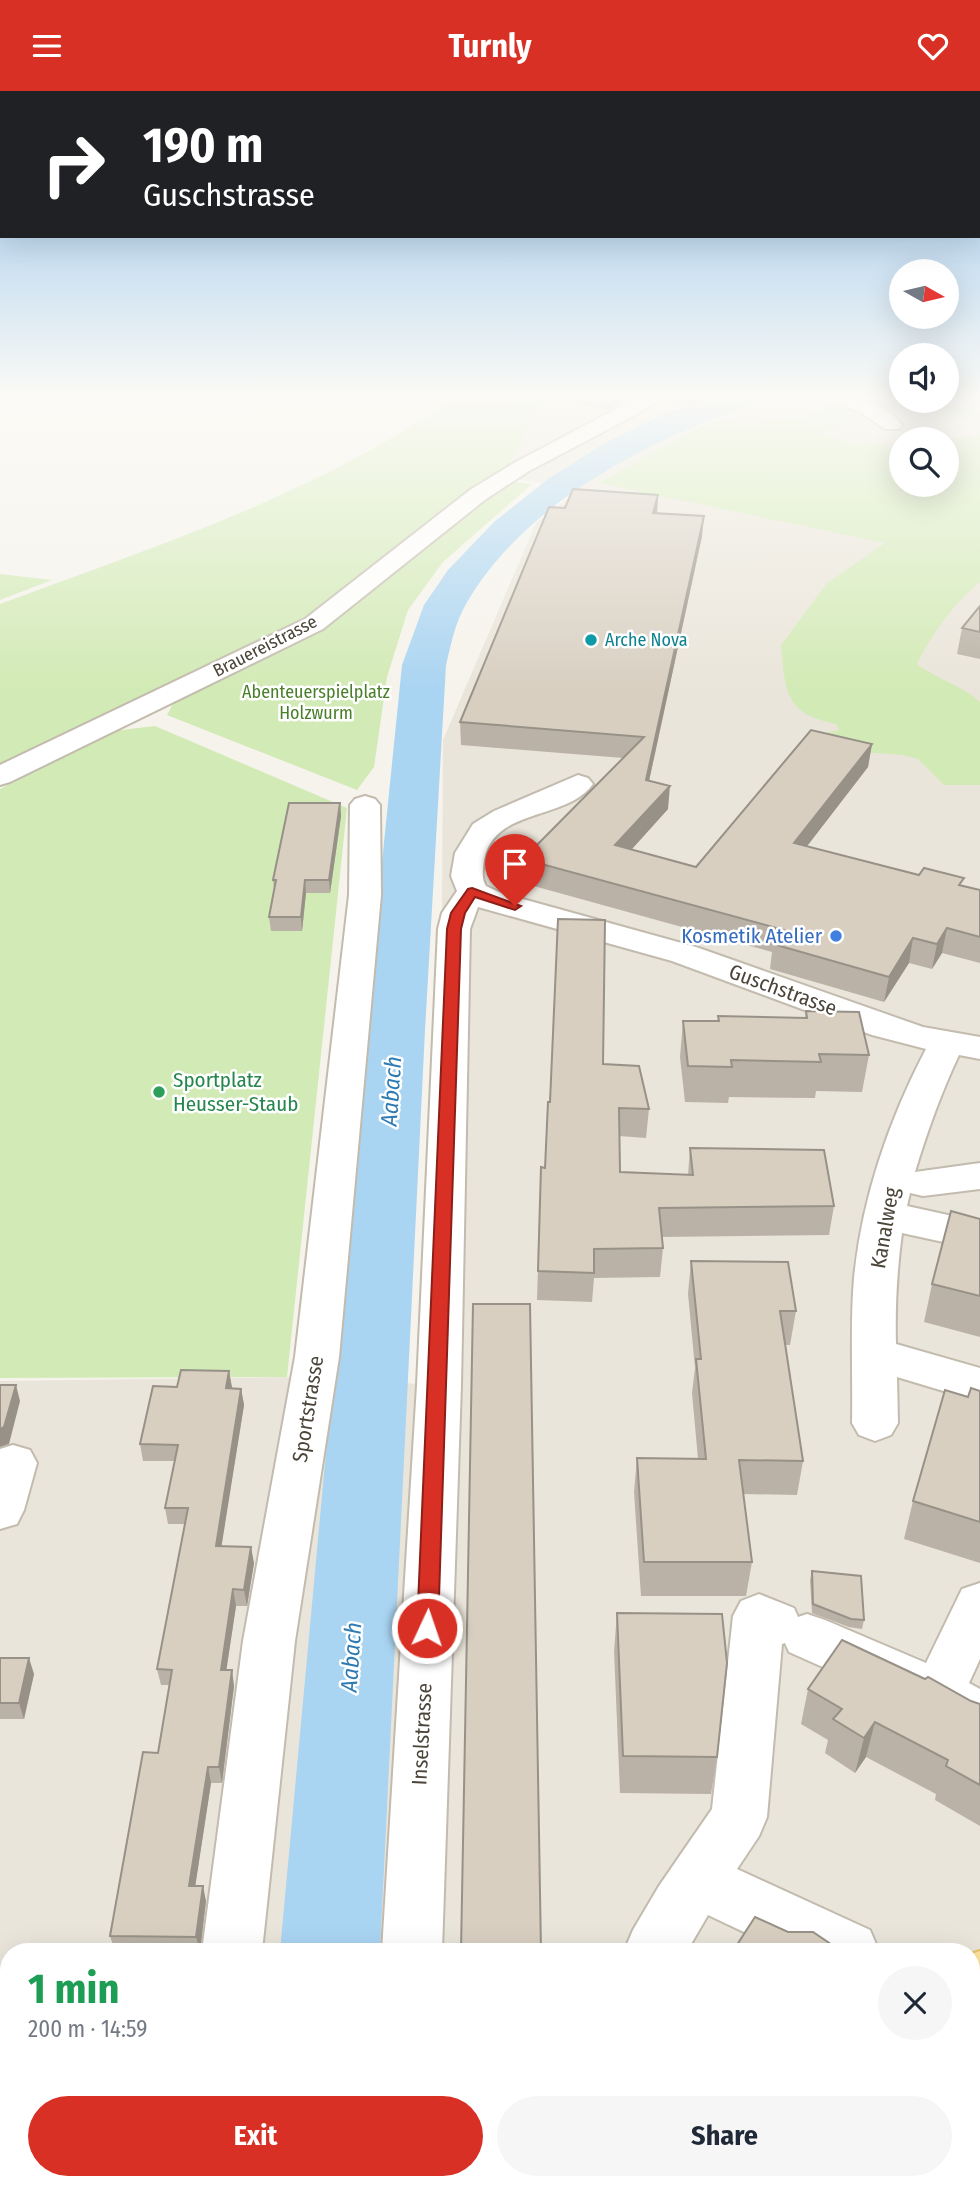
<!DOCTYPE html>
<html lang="en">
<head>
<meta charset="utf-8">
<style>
	:root { --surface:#fff; --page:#f6f6f7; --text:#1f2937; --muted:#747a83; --accent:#d93025 }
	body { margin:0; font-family:"Fira Sans Condensed",sans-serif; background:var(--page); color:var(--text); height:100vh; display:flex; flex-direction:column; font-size:26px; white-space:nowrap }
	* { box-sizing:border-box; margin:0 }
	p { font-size:23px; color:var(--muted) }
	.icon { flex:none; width:38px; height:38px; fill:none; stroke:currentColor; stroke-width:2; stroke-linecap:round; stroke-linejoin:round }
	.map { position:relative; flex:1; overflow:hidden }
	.panel { position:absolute; left:0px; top:1852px; width:980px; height:247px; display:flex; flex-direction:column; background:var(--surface); border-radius:28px 28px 0 0; box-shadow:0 7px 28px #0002 }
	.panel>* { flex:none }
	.guide { position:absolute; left:0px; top:0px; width:980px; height:147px; box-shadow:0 7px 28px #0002; background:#202124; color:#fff; overflow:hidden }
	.needle { width:46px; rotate:98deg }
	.tools { position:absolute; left:889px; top:168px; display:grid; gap:14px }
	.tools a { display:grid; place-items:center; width:70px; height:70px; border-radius:50%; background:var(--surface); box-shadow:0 7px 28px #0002; font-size:35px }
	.pin { position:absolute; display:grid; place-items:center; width:60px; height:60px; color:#fff; margin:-72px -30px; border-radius:50% 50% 50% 0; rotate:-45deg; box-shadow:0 0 7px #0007 }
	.pin .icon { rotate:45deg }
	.me { position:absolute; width:77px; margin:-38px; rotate:3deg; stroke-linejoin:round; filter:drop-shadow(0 0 5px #0008) }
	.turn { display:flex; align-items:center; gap:24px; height:147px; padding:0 28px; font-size:32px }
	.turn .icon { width:91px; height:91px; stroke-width:2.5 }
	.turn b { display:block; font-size:49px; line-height:60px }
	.round { display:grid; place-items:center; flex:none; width:74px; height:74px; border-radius:37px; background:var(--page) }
	.overview { display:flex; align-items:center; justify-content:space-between; height:119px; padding:0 28px }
	h1 { font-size:42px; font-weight:700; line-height:52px; color:#1e9e55 }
	.action { display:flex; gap:14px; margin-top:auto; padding:14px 28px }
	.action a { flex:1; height:80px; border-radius:42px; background:var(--accent); color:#fff; font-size:28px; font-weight:700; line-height:80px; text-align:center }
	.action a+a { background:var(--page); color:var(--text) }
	header { display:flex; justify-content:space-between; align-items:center; height:91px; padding:0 28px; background:var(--accent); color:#fff; font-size:32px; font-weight:700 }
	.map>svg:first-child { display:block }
	.residential { fill:#eae5da; fill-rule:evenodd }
	.green { fill:#d2eab5 }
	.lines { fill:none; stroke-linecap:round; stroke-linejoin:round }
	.river { fill:#a9d4f2; fill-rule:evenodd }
	.minor-casing { stroke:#c2bbae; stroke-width:4 }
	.major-casing { stroke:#e6c16a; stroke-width:4 }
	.minor { fill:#fff; fill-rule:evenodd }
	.major { fill:#ffe39c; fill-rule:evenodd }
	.wall { fill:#bab2a6 }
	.shaded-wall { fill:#979187 }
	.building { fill:#d8cfc1; stroke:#979187; stroke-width:2 }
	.route { fill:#d93025; stroke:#8d1f18; stroke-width:2 }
	.culture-dot { fill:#0f9aa8; stroke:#fff; stroke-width:2.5 }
	.shop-dot { fill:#3f7fe0; stroke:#fff; stroke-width:2.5 }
	.leisure-dot { fill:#2e9e5b; stroke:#fff; stroke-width:2.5 }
	.labels { text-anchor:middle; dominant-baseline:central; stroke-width:5; stroke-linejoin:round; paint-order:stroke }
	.far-culture-label { font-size:18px; fill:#0d838f; stroke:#fff; text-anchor:start }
	.far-street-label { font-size:18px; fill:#4b4439; stroke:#fff }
	.far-park-label { font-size:18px; fill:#4a7f2a; stroke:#fff }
	.shop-label { font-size:21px; fill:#366cbe; stroke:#fff; text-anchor:end }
	.street-label { font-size:21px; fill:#4b4439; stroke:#fff }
	.leisure-label { font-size:21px; fill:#27864d; stroke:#fff; text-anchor:start }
	.water-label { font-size:23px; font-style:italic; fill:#2e7ab2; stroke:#fff }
</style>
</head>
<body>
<header><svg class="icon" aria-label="menu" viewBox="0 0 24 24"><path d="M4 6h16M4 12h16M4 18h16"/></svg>Turnly<svg class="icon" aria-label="heart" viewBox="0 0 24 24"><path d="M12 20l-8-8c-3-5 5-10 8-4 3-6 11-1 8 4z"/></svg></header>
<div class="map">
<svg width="980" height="2098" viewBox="0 0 980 2098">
	<rect width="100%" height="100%" fill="#f6f3ec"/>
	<path class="residential" d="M561,306H901V310L980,306V2098H0V1290L287,1286L439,1294L443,649L536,432L579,399L503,386L536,320ZM901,348H947V394H901ZM9,1860H971V2090H9Z"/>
	<g class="green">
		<path d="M456,306H561L536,320L503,386L358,501L0,685V513C159,454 315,404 456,306Z"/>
		<path d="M830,306H890L855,311L877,323L819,343L858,354L867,350L901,358V394H947L946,348L980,344V491C954,512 932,543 917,573C937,588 961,594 980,611V694H944L918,668L903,664L863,661L813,645L839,639L836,633C785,623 785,600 781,554L827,492L885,452L599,392L711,330L752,333L806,326L842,310Z"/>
		<polygon points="940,310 980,320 980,331 925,317"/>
		<polygon points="512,390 532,393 443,471 408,519 387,586 374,676 357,699 167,624 177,605 316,538"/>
		<polygon points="0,483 52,489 0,509"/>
		<polygon points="155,635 347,717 287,1286 0,1287 0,698 113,640"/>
	</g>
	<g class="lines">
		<g class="river">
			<path d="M711,306H760L755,313C649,348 524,412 466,513C455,532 451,553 446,574L425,939L380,1860H280L365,939L402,574L424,514L448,479L494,431L548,388L605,352L657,326Z"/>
			<polygon points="255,2090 365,2090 365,2098 253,2098"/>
		</g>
		<g class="minor-casing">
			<g id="minor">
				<polygon points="639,306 662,306 641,321 529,380 486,408 323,538 10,691 0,694 0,674 305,528 470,399 514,372"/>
				<path d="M821,306C850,306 883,308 902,334L899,338H885L859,320L823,310Z"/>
				<path d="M578,684L588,687L593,693C567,730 494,716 484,769C483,778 481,787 486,795L501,802L696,856L923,936L980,946V968L959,964C941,1002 927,1041 915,1081L980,1072V1098L923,1105L910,1102L907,1115L980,1131V1159L902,1142C897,1179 895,1215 896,1253L980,1277V1311L897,1286L898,1332L891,1344L875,1350L859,1344L852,1332C853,1284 850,1235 854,1187C862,1107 889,1029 926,958L872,944L672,870L478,816L470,838L461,1294L442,1860H382L417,1294L438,838L442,822L457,800L451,785L455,762L473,733L494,720Z"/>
				<polygon points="365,705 375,708 380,714 381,804 339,1266 295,1550 262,1860 202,1860 243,1550 295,1266 349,804 350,714 355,708"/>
				<polygon points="13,1354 30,1359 37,1372 24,1419 17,1433 0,1438 0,1358"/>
				<polygon points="980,1492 980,1568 969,1592 980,1598 980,1650 961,1643 919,1619 789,1561 785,1552 782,1553 767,1726 759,1745 737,1778 870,1839 879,1860 784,1860 708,1824 687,1860 624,1860 633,1839 659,1795 712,1718 733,1525 741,1510 759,1503 794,1517 798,1526 807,1523 825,1529 926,1572 962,1498"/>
				<polygon points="157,2090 223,2090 221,2098 155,2098"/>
				<polygon points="378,2090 444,2090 443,2098 377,2098"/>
			</g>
		</g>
		<g class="major-casing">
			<g id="major">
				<polygon points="980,1860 980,1927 971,1930 971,1863"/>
				<polygon points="814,2090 881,2090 878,2098 811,2098"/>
			</g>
		</g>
		<use href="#minor" class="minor"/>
		<use href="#major" class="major"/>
	</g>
	<g class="wall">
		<polygon points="563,306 632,306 608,319 562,310"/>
		<polygon points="662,306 715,306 688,316 661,310"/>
		<polygon points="658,404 657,423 702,445 649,690 668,718 631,759 696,776 872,653 868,676 807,755 980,799 980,872 942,862 932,878 909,872 884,911 770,878 772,861 523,792 523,768 623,667 461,654 460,631 565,417"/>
		<polygon points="980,515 980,568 957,563 962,537"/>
		<polygon points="340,712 341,725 330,802 306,802 302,840 271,840 269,826 274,798 273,789"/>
		<polygon points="806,920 869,964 862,1001 816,1000 815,1007 729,1006 728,1012 685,1011 680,966 683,930 718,930 718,925 805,927"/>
		<polygon points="603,973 649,1018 646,1047 619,1045 620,1081 688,1084 690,1057 834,1115 829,1144 662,1146 663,1157 660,1186 594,1187 592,1211 537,1209 541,1076 545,1077 550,1011"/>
		<polygon points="980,1128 980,1246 924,1231 932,1193"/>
		<polygon points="691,1170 796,1220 790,1254 785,1254 803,1370 797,1404 743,1403 752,1471 746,1505 641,1505 634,1401 637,1367 698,1368 692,1302 695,1277 688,1203"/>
		<polygon points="231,1297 241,1298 244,1314 221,1455 254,1472 247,1515 236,1515 226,1579 234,1595 222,1692 211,1692 195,1795 206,1810 200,1860 115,1860 110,1845 158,1662 170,1594 161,1594 157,1578 185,1433 168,1433 165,1417 175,1370 143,1370 140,1353"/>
		<polygon points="980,1300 980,1472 904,1448 913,1410 968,1306"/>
		<polygon points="812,1480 864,1529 862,1538 849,1536 812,1522 810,1489"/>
		<polygon points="617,1522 717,1666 711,1703 620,1702 614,1560"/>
		<polygon points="0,1567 34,1583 24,1628 0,1628"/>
		<polygon points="808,1598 971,1610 980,1613 980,1735 935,1709 936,1703 866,1666 855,1682 825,1662 828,1649 801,1633"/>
		<polygon points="642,2090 781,2090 776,2098 653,2098"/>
	</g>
	<g class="shaded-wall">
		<polygon points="608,306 632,306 608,319"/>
		<polygon points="689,306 715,306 688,316"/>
		<polygon points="658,404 657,423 653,422"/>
		<polygon points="704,425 702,445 644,713 646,689"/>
		<polygon points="872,653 868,676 791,776 794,752"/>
		<polygon points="670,695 668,718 614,778 615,754"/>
		<polygon points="340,712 341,725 330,802 329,789"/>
		<polygon points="305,789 306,802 302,840 301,826"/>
		<polygon points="947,837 942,862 932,878 937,853"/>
		<polygon points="913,847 909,872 884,911 889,886"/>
		<polygon points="229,1280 232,1296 229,1313 226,1297"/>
		<polygon points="16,1294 20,1310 9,1353 0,1356 0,1338"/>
		<polygon points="241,1298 244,1314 219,1471 216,1455"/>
		<polygon points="251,1456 254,1472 247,1515 244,1499"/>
		<polygon points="233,1498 236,1515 224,1595 221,1579"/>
		<polygon points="29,1567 34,1583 24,1628 19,1612"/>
		<polygon points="232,1579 234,1595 222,1692 219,1676"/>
		<polygon points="875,1631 866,1666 855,1682 864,1647"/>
		<polygon points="208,1676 211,1692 193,1810 189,1795"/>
		<polygon points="203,1795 206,1810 200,1860 196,1846"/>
		<polygon points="127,2090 146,2090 148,2095 145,2098 119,2098"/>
		<polygon points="776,2090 781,2090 776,2098 771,2098"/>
	</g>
	<g class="building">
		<polygon points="573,398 658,404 653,422 704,425 646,689 670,695 615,754 696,776 811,639 872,653 794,752 919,784 924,777 964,787 959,794 980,799 980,846 947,837 937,853 913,847 889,886 773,853 784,839 523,768 644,646 460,631 549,416 565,417"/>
		<polygon points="980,515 980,541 962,537"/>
		<polygon points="289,712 340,712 329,789 305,789 301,826 269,826 276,789 273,789"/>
		<polygon points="558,828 605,829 603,973 639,975 649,1018 619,1017 620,1081 693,1084 690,1057 824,1059 834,1115 659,1117 663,1157 594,1158 594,1182 538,1180 541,1076 545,1077 548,1011 550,1011"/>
		<polygon points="806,920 859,921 869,964 819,963 821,971 731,969 732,976 688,975 683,930 719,930 718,925 807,927"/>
		<polygon points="951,1120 980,1128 980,1205 932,1193"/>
		<polygon points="691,1170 788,1171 796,1220 780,1220 803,1370 739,1369 752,1471 644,1471 637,1367 706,1368 696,1268 701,1268"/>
		<polygon points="473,1213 530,1213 541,1860 461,1860"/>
		<polygon points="181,1279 229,1280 226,1297 241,1298 216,1455 251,1456 244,1499 233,1498 221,1579 232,1579 219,1676 208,1676 189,1795 203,1795 196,1846 110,1845 143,1661 158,1662 172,1579 157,1578 188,1417 165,1417 178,1354 140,1353 153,1295 177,1296"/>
		<polygon points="0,1294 16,1294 4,1336 0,1338"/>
		<polygon points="971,1297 980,1300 980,1431 913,1410 945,1299 968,1306"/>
		<polygon points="812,1480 861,1485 864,1529 851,1528 813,1513"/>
		<polygon points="617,1522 722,1523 727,1572 717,1666 623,1665"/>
		<polygon points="842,1549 925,1588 928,1586 971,1610 980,1613 980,1694 946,1675 948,1669 875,1631 864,1647 833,1628 842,1618 808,1598"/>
		<polygon points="0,1567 29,1567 19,1612 0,1612"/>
		<polygon points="755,1826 788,1841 813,1841 841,1860 733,1860"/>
		<polygon points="0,1924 9,1933 9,2090 127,2090 119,2098 0,2098"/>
		<polygon points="665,2090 776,2090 771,2098 660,2098"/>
	</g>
	<linearGradient id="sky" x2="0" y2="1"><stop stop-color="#8fc1ec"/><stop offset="0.51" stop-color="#fbfaf6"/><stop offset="1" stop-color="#fbfaf6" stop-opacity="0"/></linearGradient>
	<rect width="980" height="600" fill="url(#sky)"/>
	<polygon class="route" points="472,797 521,815 515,819 475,806 465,822 461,838 438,1537 435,1543 427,1546 420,1543 417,1537 447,838 451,822 468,798"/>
	<circle class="culture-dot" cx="591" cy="549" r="7"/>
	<circle class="shop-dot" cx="836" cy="845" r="7"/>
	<circle class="leisure-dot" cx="159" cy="1001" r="7"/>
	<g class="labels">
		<g class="far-culture-label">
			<text x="605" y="549">Arche Nova</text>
		</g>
		<g class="far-street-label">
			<text transform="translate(265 555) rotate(-27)">Brauereistrasse</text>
		</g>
		<g class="far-park-label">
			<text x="316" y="601">Abenteuerspielplatz<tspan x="316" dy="21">Holzwurm</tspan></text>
		</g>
		<g class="shop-label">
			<text x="822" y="845">Kosmetik Atelier</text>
		</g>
		<g class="street-label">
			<text transform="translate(783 899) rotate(20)">Guschstrasse</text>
			<text transform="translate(885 1137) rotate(-80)">Kanalweg</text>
			<text transform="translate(308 1318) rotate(-81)">Sportstrasse</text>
			<text transform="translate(422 1643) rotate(-87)">Inselstrasse</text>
		</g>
		<g class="leisure-label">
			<text x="173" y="989">Sportplatz<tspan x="173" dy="24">Heusser-Staub</tspan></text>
		</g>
		<g class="water-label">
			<text transform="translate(391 1000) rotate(-86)">Aabach</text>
			<text transform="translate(351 1566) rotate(-86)">Aabach</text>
		</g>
	</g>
</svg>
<div class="tools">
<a><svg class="needle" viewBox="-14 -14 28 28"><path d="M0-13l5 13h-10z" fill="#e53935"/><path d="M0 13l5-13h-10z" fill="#747a83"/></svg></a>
<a><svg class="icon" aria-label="sound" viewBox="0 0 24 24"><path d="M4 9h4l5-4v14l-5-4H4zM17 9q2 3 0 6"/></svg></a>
<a><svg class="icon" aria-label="search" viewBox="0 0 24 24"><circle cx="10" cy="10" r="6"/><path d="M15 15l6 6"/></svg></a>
</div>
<div class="pin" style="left:515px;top:815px;background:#d93025"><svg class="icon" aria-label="arrive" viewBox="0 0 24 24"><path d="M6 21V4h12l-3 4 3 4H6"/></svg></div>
<svg class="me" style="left:427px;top:1537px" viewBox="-20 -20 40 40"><circle r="17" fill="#d93025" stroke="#fff" stroke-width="3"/><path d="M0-11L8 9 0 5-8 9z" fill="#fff"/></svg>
<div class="guide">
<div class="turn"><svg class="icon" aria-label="right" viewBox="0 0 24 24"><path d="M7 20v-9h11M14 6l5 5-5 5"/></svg><div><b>190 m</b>Guschstrasse</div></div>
</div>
<section class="panel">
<div class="overview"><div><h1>1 min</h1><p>200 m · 14:59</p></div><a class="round"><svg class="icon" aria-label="close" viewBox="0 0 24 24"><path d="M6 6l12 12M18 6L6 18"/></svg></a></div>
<div class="action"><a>Exit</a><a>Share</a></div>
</section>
</div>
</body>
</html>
